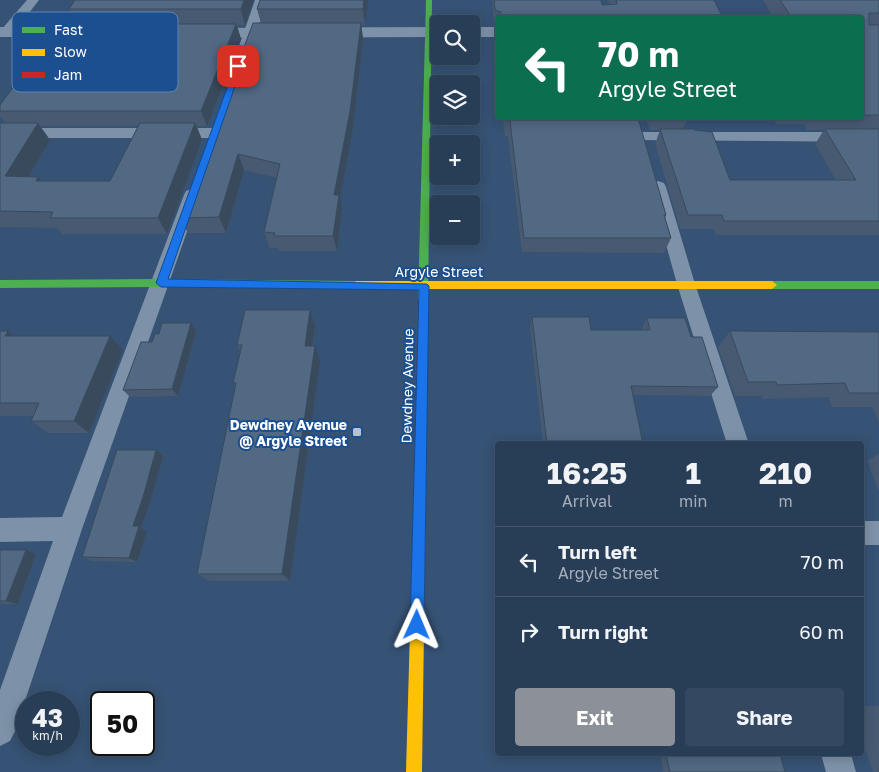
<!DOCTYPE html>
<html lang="en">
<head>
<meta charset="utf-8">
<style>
	:root { --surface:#283e57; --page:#344961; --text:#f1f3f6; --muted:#a5aeba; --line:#44576d; --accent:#8c9099 }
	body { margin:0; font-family:"Golos Text",sans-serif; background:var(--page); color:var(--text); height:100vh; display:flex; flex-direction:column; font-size:19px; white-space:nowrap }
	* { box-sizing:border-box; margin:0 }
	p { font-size:16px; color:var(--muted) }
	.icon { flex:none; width:28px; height:28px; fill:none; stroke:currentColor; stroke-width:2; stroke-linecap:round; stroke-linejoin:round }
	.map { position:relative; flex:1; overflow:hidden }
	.details { position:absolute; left:495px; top:441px; width:369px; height:315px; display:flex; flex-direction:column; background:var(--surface); border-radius:5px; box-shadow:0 2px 12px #0003,0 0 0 1px var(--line) }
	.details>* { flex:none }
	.banner { position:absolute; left:495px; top:15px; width:369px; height:105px; border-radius:5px; box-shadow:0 2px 12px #0003,0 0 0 1px var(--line); background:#0b6e4f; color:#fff; overflow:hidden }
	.buttons { position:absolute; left:430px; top:15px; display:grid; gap:10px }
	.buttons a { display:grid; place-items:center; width:50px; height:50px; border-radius:5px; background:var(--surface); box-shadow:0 2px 12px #0003,0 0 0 1px var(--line); font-size:25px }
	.speed { position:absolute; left:15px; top:691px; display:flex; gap:10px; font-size:25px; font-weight:700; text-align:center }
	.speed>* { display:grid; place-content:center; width:65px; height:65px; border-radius:50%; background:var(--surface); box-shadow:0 2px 12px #0003,0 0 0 1px var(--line); line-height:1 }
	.speed small { font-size:12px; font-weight:400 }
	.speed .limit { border:2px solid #111; border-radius:8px; background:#fff; color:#111 }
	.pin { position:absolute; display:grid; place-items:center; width:42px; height:42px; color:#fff; margin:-21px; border-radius:10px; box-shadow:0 2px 8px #0006 }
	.me { position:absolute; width:55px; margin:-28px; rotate:1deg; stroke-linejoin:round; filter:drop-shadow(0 0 4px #0008) }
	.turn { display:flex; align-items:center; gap:18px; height:105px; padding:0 20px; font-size:22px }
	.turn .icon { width:65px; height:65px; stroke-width:2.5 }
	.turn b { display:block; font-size:35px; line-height:42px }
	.eta { display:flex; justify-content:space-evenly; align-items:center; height:85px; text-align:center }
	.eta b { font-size:30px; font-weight:700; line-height:35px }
	.primary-button { display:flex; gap:10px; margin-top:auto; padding:10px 20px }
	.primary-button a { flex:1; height:58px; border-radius:5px; background:var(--accent); color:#fff; font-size:20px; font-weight:700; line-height:58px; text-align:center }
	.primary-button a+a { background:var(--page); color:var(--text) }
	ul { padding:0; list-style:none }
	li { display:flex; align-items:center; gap:15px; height:70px; padding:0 20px; border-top:1px solid var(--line) }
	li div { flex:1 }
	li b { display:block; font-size:19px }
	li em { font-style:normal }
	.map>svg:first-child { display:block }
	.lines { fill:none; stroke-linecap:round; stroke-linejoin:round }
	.lane { fill:#7d92a8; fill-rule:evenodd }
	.street { fill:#7d92a8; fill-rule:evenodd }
	.fast { fill:#4caf50; fill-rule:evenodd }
	.slow { fill:#ffc107; fill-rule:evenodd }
	.jam { fill:#c62828; fill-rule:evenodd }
	.wall { fill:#475a72; fill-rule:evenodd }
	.shaded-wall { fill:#394a5c }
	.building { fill:#526984; stroke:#394a5c }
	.route { fill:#1a73e8; stroke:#114b97 }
	.poi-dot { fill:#b9c2ce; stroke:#1b4f8f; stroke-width:2 }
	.labels { text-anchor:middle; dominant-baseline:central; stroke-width:4; stroke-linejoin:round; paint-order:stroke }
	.street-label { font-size:14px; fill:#fff; stroke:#1b4f8f }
	.poi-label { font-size:14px; font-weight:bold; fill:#fff; stroke:#1b4f8f; text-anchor:end }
	.key { fill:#1b4f8f; stroke:#5f84b1; stroke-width:1 }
	.key-label { font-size:14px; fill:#fff }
</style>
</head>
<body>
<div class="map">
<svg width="879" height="772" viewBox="0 0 879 772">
	<rect width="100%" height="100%" fill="#365274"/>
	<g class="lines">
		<g class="lane">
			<polygon points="27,0 39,0 12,35 2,35 1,32 2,29"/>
			<polygon points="255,0 267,0 252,49 245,53 238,49"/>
			<polygon points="0,128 214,128 219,130 222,133 219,136 214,138 0,138"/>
			<polygon points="643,132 879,132 879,142 638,140 635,137 638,134"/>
			<polygon points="658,181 664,183 666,187 695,284 749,444 727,444 677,284 650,187 652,183"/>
			<polygon points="192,189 198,191 200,195 82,529 15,731 10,741 0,746 0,690 53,541 0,542 0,518 62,517 184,195 186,191"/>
			<rect x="861" y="521" width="18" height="24"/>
			<polygon points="821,754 851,754 856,772 826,772"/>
		</g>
		<g class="street">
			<polygon points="0,27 90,27 96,28 98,32 96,36 90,37 0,37"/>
			<polygon points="439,27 439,37 203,38 197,37 195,33 197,29 203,28"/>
			<rect x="471" y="27" width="27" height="10"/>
		</g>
		<g class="fast">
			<polygon points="426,0 432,0 428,299 423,303 418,299"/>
			<polygon points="161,279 356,281 361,285 356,289 161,287 0,288 0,280"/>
			<polygon points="772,281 879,281 879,289 772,289 767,285"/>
		</g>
		<g class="slow">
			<polygon points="356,281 772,281 777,285 772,289 356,289 351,285"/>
			<polygon points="420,481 424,483 426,487 422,772 406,772 414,487 416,483"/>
		</g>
		<polygon class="jam" points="423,295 428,299 426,487 424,491 420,493 416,491 414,487 418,299"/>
	</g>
	<g class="wall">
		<path d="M75,0H254L245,25H237L241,39L207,126H197L202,140L167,234H62L57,228L0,227V123H5L0,116V105L77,24L69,9ZM40,126H138L110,181H41L28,177L50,140Z"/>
		<polygon points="368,0 365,25 361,25 363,39 353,128 340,198 342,210 337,251 279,251 278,248 270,248 264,232 277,178 244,170 226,233 188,233 180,218 261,23 257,9"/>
		<polygon points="492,0 601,0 602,5 609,4 608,0 714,0 723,18 498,18 498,60 495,39 496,26 494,25"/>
		<polygon points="763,0 879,0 879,235 716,235 713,229 680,229 655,144 660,130 650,130 645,118 688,118 683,129 695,130 730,180 836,180 815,144 824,130 807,130 804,124 776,124 773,118 861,118 861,18 774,18"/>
		<polygon points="503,118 638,118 666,215 665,218 671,238 664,253 522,252 508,136 505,136"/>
		<polygon points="310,310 315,326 313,346 320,361 290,581 210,581 197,574 236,388 233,383 240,351 237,345"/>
		<polygon points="532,317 591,330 642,330 642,328 647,318 691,337 718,387 710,396 633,395 643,444 543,444 530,328"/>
		<polygon points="191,323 196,331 178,396 130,397 123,390 152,342 159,334"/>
		<polygon points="0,331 8,331 14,336 123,350 89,433 48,433 31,421 34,416 0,416"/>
		<polygon points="730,331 879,332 879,423 872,407 832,407 828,397 763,399 762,396 735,396 718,347"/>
		<polygon points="156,450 163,456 150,502 141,528 147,531 137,562 92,561 82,557"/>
		<polygon points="877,455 879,455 879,491 867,461"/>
		<polygon points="0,550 26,550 36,554 18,604 0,604"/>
		<polygon points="861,706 879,706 879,772 873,772 861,738"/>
		<polygon points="660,754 780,754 785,772 663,772"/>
	</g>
	<g class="shaded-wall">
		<polygon points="244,0 254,0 245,25 241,9"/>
		<polygon points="364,0 368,0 365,25 363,9"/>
		<polygon points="361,23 363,39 353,128 340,198 342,210 337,251 333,236 334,195"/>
		<polygon points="236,24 241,39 207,126 201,111"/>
		<polygon points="38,123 50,140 19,192 5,176"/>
		<polygon points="195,123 202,140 167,234 158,218"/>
		<polygon points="238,154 244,170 226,233 219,217"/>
		<polygon points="38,177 50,193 36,181"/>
		<polygon points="310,310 315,326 310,361 305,346"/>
		<polygon points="191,323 196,331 178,396 172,389"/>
		<polygon points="8,331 24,345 5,336"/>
		<polygon points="110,336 123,350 89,433 74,421"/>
		<polygon points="315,346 320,361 290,581 282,574"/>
		<polygon points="156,450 163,456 150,502 141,528 147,531 137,562 129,558 133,526"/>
		<polygon points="26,550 36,554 18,604 6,601"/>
	</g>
	<g class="building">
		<polygon points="75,0 244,0 241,9 69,9"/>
		<polygon points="260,0 364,0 363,9 257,9"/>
		<polygon points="494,0 601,0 602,5 617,4 616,0 714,0 723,18 501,18 501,12 495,10"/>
		<polygon points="780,0 879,0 879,13 869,13 869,25 879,25 879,115 861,115 861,18 792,18"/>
		<polygon points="253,23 361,23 350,111 334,195 339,195 333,236 274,236 275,233 264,232 280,164 238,154 219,217 180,218"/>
		<polygon points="60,24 236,24 201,111 0,111 0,105"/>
		<polygon points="506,118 638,118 666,215 664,215 671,238 524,238 510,121 507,121"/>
		<polygon points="0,123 38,123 5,176 38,177 36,181 110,181 140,123 195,123 158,218 50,218 53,212 0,211"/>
		<polygon points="660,129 694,129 695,130 712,132 730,180 856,180 825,129 879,129 879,221 724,221 722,215 688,215"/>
		<polygon points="245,310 310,310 305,346 315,346 282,574 197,574 236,383 233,383 242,345 237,345"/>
		<polygon points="532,317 589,317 591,330 650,330 647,318 685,318 691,337 702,337 718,387 631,386 643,444 547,444"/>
		<polygon points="162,323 191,323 172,389 123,390 141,342 152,342 155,334 159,334"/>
		<polygon points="0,331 8,331 5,336 110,336 74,421 31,421 39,403 0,403"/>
		<polygon points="730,331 879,332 879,393 849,393 845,383 777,385 776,382 748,382"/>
		<polygon points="117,450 156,450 143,497 133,526 139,526 129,558 82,557"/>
		<polygon points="0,550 26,550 6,601 0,601"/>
		<polygon points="666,754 780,754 785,772 670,772"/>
	</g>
	<polygon class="route" points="238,64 242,66 168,279 427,284 429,286 424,625 422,630 417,633 412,630 410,625 419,290 161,287 156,283 235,66"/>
	<rect class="poi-dot" x="352" y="427" width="10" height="10" rx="2.5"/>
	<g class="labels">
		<g class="street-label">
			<text x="439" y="271">Argyle Street</text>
			<text transform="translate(407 386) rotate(-89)">Dewdney Avenue</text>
		</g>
		<g class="poi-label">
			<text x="347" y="424">Dewdney Avenue<tspan x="347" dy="16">@ Argyle Street</tspan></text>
		</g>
	</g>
	<rect x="12" y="12" width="166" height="80" rx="8" class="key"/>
	<rect x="22" y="27" width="23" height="6" fill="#4caf50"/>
	<rect x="22" y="49" width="23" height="7" fill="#ffc107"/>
	<rect x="22" y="72" width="23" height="6" fill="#c62828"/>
	<g class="key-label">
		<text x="54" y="35">Fast</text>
		<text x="54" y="57">Slow</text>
		<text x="54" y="80">Jam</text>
	</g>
</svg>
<div class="buttons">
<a><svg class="icon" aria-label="search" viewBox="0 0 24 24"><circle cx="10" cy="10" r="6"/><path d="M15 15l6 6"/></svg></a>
<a><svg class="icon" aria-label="layers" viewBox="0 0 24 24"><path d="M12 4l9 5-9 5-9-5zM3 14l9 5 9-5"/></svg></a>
<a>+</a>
<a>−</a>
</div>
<div class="speed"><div>43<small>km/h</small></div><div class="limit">50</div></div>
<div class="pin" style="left:238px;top:66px;background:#d93025"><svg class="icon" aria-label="arrive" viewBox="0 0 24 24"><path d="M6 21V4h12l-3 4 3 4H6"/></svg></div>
<svg class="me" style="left:417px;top:625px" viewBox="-20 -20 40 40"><path d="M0-17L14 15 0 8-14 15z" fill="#1a73e8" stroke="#fff" stroke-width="4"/></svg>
<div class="banner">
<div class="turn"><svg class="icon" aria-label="left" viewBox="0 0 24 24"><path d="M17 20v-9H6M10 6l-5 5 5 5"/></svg><div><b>70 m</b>Argyle Street</div></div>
</div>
<section class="details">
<div class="eta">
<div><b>16:25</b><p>Arrival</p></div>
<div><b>1</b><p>min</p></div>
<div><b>210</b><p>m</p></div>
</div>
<ul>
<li><svg class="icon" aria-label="left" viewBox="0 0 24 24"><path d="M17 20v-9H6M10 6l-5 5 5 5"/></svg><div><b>Turn left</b><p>Argyle Street</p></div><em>70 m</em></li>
<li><svg class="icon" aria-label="right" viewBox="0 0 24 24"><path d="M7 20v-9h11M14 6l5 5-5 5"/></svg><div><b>Turn right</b></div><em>60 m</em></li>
</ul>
<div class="primary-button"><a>Exit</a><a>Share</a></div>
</section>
</div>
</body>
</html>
